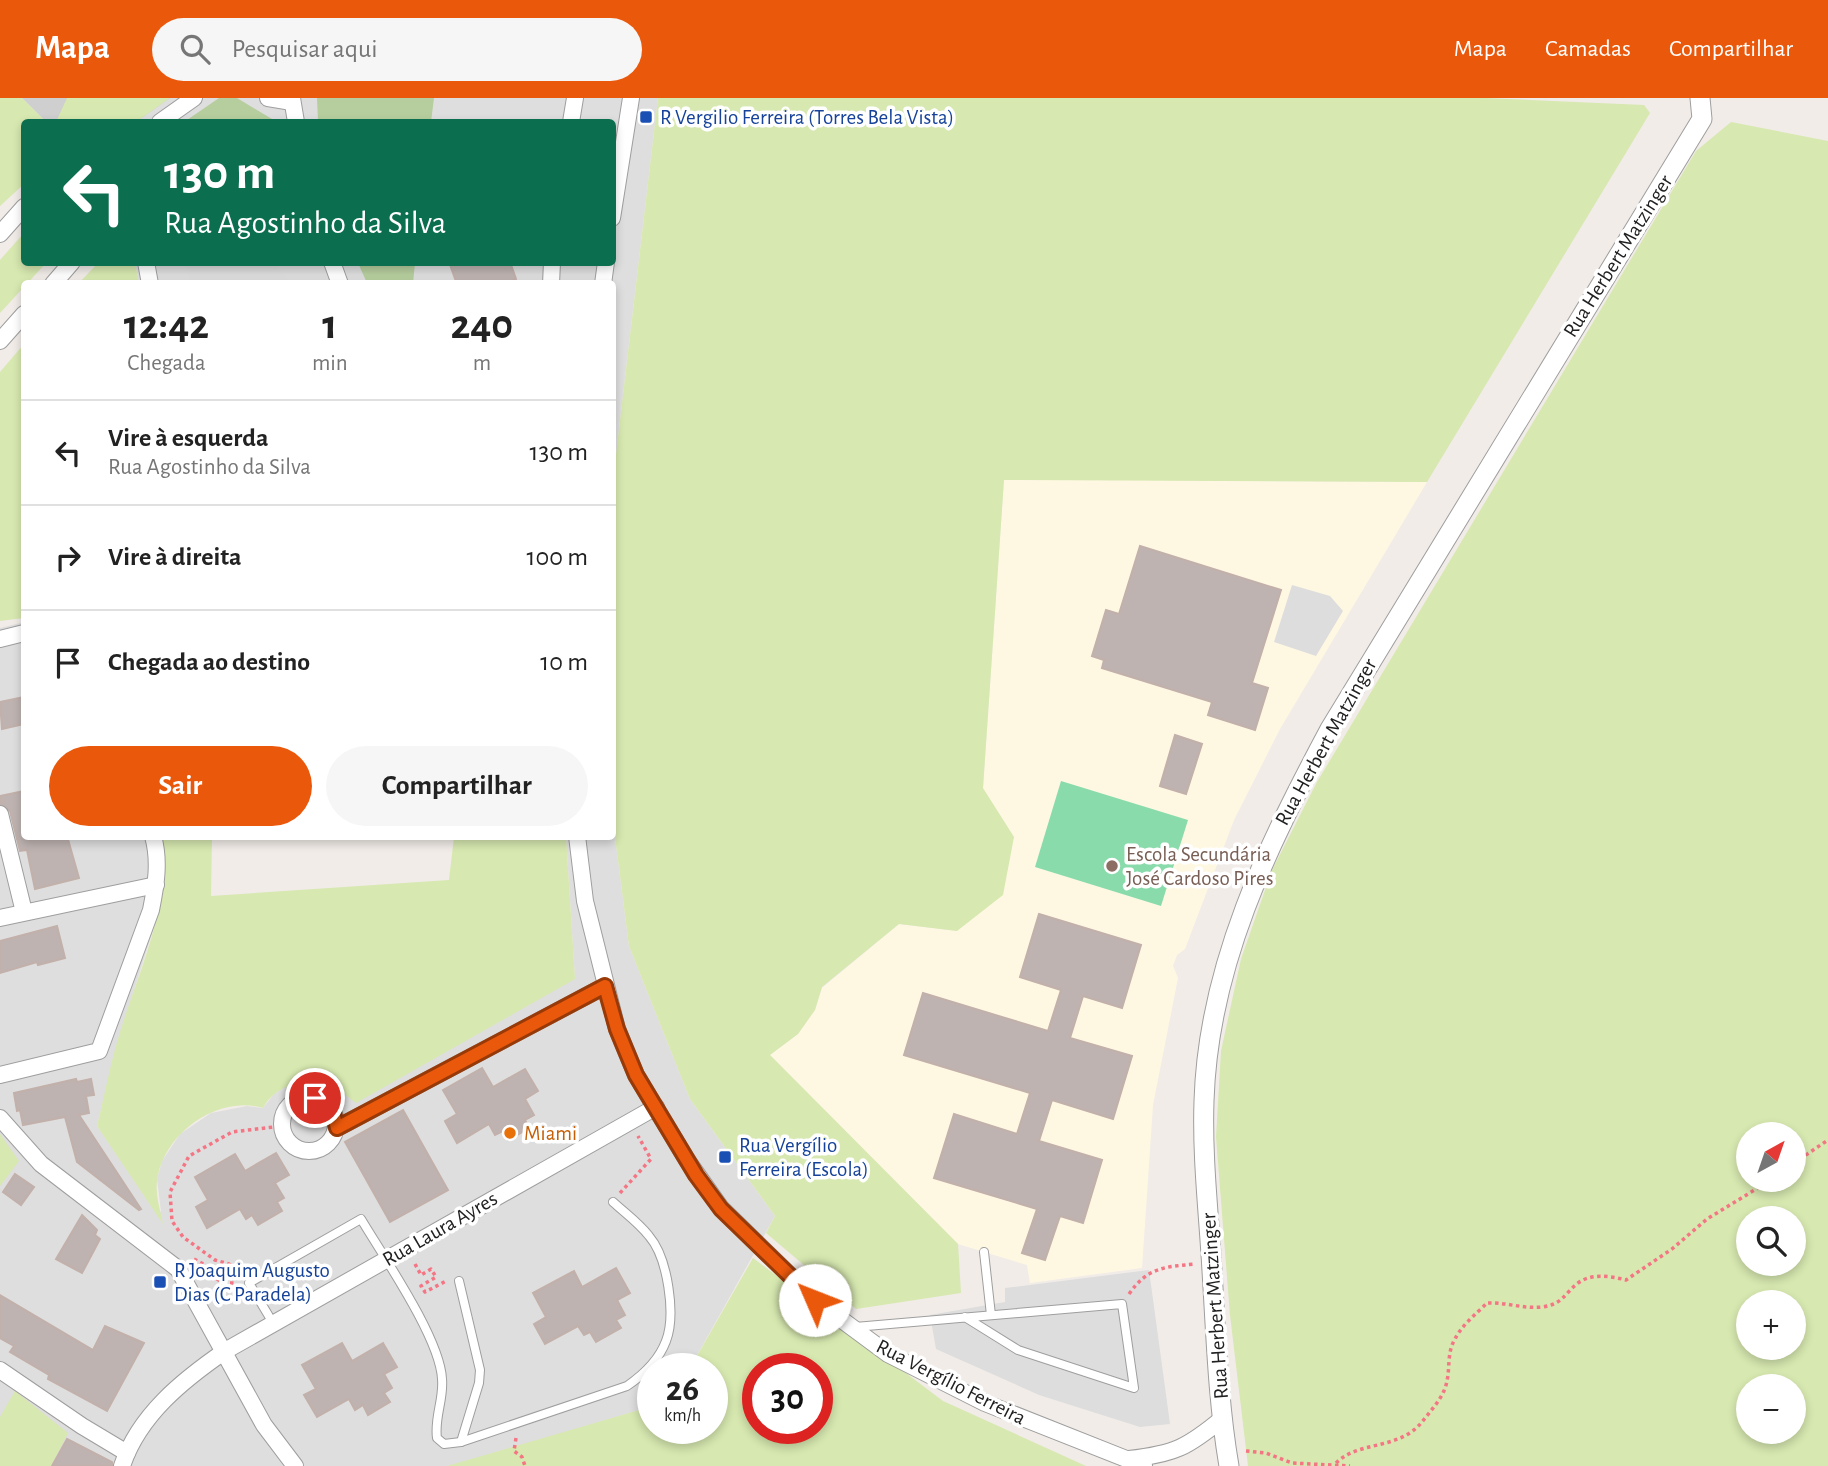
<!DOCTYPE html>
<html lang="pt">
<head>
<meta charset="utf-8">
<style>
	:root { --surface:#fff; --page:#f6f6f6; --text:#222; --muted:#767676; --line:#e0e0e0; --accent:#ea580c }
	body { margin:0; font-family:"Alegreya Sans",sans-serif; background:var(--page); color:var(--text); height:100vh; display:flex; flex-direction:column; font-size:26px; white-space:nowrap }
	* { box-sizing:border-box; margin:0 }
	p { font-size:23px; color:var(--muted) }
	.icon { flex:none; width:38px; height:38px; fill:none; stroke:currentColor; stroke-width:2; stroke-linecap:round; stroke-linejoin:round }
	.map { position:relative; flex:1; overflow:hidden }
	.drawer { position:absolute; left:21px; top:182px; width:595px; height:560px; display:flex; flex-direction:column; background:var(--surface); border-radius:7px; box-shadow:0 4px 10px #0003 }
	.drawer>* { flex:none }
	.guide { position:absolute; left:21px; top:21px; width:595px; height:147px; border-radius:7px; box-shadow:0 4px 10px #0003; background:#0b6e4f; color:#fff; overflow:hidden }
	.needle { width:46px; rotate:40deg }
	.fabs { position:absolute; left:1736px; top:1024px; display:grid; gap:14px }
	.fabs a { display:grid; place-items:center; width:70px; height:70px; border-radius:50%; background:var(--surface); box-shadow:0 4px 10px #0003; font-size:35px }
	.speed { position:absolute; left:637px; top:1255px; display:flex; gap:14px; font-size:35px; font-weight:700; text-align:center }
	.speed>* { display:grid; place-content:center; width:91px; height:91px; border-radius:50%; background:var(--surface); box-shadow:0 4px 10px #0003; line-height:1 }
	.speed small { font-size:18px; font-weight:400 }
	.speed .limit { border:10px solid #d22; background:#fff; color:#111 }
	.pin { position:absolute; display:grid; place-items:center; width:60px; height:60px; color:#fff; margin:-30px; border:4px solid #fff; border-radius:50%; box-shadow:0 2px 7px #0007 }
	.me { position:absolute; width:77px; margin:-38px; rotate:314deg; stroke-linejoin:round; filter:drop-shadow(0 0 5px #0008) }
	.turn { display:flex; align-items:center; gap:24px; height:147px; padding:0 28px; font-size:32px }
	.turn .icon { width:91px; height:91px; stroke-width:2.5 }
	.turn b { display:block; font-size:49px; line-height:60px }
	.eta { display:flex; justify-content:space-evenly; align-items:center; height:119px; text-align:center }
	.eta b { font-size:42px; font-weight:600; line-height:49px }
	.button { display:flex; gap:14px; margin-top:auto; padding:14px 28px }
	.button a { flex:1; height:80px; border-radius:42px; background:var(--accent); color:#fff; font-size:28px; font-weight:600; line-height:80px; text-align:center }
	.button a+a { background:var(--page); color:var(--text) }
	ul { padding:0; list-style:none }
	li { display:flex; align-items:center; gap:21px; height:105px; padding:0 28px; border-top:2px solid var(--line) }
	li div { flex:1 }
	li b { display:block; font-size:26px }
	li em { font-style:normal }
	header { display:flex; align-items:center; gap:42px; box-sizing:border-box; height:98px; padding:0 35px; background:var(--accent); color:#fff }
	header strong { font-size:33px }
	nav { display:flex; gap:38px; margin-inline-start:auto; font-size:24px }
	.search { width:490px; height:63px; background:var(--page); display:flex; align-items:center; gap:18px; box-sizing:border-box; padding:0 24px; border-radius:38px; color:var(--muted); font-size:26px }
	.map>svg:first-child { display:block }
	.residential { fill:#dfdede }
	.education { fill:#fef8e3 }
	.religious { fill:#cfcfcf }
	.grass { fill:#d7e8b0; fill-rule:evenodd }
	.forest { fill:#b6ce9e }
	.pitch { fill:#8adbab }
	.parking { fill:#ddd }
	.building { fill:#beb3b1; stroke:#c2b0aa; stroke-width:2 }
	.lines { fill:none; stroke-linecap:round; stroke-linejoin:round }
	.service-casing { stroke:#9e9e9e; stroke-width:10 }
	.minor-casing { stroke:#9e9e9e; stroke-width:18 }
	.tertiary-casing { stroke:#9e9e9e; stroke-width:21 }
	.path { stroke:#f47583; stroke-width:3.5; stroke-dasharray:3.5 3.5; stroke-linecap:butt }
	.service { stroke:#fff; stroke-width:8 }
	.minor { stroke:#fff; stroke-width:16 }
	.tertiary { stroke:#fff; stroke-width:19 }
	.route-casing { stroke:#983908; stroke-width:18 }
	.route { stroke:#ea580c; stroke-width:12 }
	.transit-dot { fill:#1a4fb4; stroke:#fff; stroke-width:2.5 }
	.education-dot { fill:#8d6e63; stroke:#fff; stroke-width:2.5 }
	.food-dot { fill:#e8710a; stroke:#fff; stroke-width:2.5 }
	.labels { text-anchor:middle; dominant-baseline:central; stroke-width:7; stroke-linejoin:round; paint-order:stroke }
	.transit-label { font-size:21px; fill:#164399; stroke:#fff; text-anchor:start }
	.street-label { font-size:21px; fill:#212121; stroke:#fff }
	.education-label { font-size:21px; fill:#785e54; stroke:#fff; text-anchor:start }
	.food-label { font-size:21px; fill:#c56008; stroke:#fff; text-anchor:start }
</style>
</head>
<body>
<header>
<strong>Mapa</strong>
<div class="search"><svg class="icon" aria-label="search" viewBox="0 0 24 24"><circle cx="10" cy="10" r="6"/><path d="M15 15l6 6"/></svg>Pesquisar aqui</div>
<nav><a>Mapa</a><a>Camadas</a><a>Compartilhar</a></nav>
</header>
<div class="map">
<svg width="1828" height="1368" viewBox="0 0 1828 1368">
	<rect width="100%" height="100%" fill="#f1ece8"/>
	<g class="residential">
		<polygon points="22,0 658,0 615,365 613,621 612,186 139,186 135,165 612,164 612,24 46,24"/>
		<polygon points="24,524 24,738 173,739 163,741 165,757 157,820 117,946 97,1028 161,1114 157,1081 162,1063 180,1036 211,1015 247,1008 263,1010 274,996 288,987 324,980 575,881 566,739 612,738 613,723 629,848 690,1001 775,1118 690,1270 653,1270 653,1308 454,1368 0,1368 0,530"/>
	</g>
	<polygon class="education" points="1004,381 1427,384 1280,631 1234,722 1185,851 1177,857 1173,868 1178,880 1153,1007 1142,1170 1030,1185 1027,1167 958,1146 770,957 798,936 815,912 822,890 899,826 957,833 1014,739 983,691"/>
	<polygon class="religious" points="22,0 170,0 136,24 46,24"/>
	<g class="grass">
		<polygon points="0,0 22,0 46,24 24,24 24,86 0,108"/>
		<polygon points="67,0 170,0 136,24 56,24"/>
		<polygon points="658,0 1485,0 1644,7 1650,15 1427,384 1004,382 983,690 1014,739 1003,797 957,833 899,826 822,889 815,912 798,936 770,957 958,1146 961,1195 856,1211 766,1135 775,1118 690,1001 629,848 613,723 615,365"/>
		<path d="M1731,24L1828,43V1368H1248L1230,1217L1216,1039L1221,953L1241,861L1272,772L1317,684L1696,53ZM1748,1036H1794V1082H1748ZM1748,1120H1794V1166H1748ZM1748,1204H1794V1250H1748ZM1794,1288V1334H1748V1288Z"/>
		<polygon points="24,135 24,164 46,165 0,215 0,162"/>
		<polygon points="98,165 135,165 139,185 79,185"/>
		<polygon points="24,246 24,520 0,523 0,274"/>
		<path d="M173,739H212L211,798L449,782L454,739H566L575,881L356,1005L323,980C298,985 277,986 263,1010C218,997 167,1034 158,1077C154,1094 160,1110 163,1126L97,1028C104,1000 109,972 117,944C136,879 171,810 163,741Z"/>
		<polygon points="0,1036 19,1063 0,1088"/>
		<path d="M753,1160L943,1303L1086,1368H447L653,1308V1330H712V1270H690ZM758,1270H817V1330H758Z"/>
		<polygon points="15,1293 68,1335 51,1368 0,1368 0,1319"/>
	</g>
	<g class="forest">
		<polygon points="219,0 237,0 272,21 270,24 184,24"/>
		<polygon points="317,0 434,0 431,24 318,24"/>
		<polygon points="358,165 415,165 413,185 367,185"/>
	</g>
	<polygon class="pitch" points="1061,683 1188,722 1161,808 1035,769"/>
	<g class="parking">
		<polygon points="217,164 274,165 291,185 190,185 186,168"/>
		<polygon points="1292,487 1330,498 1343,513 1316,558 1274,544"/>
		<polygon points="1149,1172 1170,1326 1140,1329 1039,1297 936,1251 930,1217 1005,1204 1005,1190"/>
	</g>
	<g class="building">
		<polygon points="449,164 510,164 516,181 504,186 457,186"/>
		<polygon points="1140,448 1281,492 1252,585 1268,590 1255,632 1208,617 1212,604 1102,570 1104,562 1092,558 1106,512 1119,516"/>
		<polygon points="24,599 24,626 2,631 0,604"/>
		<polygon points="1175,637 1202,646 1186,696 1160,688"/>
		<polygon points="24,693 24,738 67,738 79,780 35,791 27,752 20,753 10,713 0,706 0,698"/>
		<polygon points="1039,816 1141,847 1122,910 1083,898 1070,940 1132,958 1113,1021 1052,1002 1039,1043 1102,1062 1083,1125 1060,1118 1045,1162 1022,1155 1037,1111 934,1080 954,1016 1017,1036 1030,995 904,957 923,895 1048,933 1061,892 1020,879"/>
		<polygon points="57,828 65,860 38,867 37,864 0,875 0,843"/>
		<polygon points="482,970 493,989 525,971 538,993 525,1001 534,1017 525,1022 529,1030 508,1042 503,1033 495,1037 489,1026 457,1045 445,1023 457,1016 443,992"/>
		<polygon points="76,981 77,984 91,981 94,997 86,998 89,1015 79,1017 141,1111 139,1112 77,1064 65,1019 23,1027 20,1012 17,1013 14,995"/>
		<polygon points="403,1012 448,1092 390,1124 345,1044"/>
		<polygon points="276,1055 289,1077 275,1085 284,1100 277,1104 282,1113 258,1127 252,1117 246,1121 240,1111 207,1130 196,1109 208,1102 195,1079 235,1056 245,1073"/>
		<polygon points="15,1076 34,1089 21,1107 3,1094"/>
		<polygon points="82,1117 97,1132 95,1137 100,1141 82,1175 56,1161"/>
		<polygon points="616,1170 630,1195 617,1202 625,1217 616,1222 621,1230 596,1244 590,1234 584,1237 578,1228 545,1246 534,1226 546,1219 533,1195 574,1173 582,1189"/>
		<polygon points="0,1197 93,1252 105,1228 144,1245 107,1313 48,1281 49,1277 10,1254 14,1248 0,1240"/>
		<polygon points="342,1245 352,1263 383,1245 397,1269 384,1276 392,1290 384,1295 390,1304 368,1317 363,1307 355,1312 349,1301 317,1319 304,1297 316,1291 302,1267"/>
		<polygon points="67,1341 112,1364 112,1368 52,1368"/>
	</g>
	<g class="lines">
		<g class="service-casing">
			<g id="service">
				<polyline points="984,1154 991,1217"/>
				<polyline points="459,1183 480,1272 479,1285 461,1344"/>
				<path d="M273,1225L249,1185L361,1121C383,1158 440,1240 442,1281C444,1301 434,1320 437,1340L444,1346L461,1344L627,1288C643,1277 659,1262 666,1243C676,1217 668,1160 649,1138C639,1125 625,1115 613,1104"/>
				<polyline points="855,1229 1122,1206 1134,1290 1018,1252 965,1219"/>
			</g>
		</g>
		<g class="minor-casing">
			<g id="minor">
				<polyline points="268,0 292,4"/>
				<polyline points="292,0 296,24"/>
				<polyline points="160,24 194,0"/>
				<polyline points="571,24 575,0"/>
				<polyline points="612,120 631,0"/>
				<polyline points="0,136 24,109"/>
				<polyline points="146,164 150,186"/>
				<polyline points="332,164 340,186"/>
				<polyline points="53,186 72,164"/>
				<polyline points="551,186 552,164"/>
				<polyline points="603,186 606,164"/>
				<polyline points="0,243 24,216"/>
				<polyline points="0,541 24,535"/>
				<polyline points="0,716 24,814"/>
				<polyline points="577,738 585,803 617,931 636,977 687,1062 721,1110 815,1202 888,1256 985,1305 1144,1368"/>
				<polyline points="0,820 156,787"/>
				<path d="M0,977L99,953L151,812C156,787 160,763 153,738"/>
				<circle cx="309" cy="1026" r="27"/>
				<polyline points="0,1020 41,1066 178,1171 264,1327 295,1368"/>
				<polyline points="337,1030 605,888"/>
				<polyline points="0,1272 82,1328 127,1355"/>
				<path d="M1129,1361C1175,1356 1188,1349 1223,1320"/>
				<path d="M122,1368C139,1317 183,1282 225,1253L656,1009"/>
			</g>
		</g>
		<g class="tertiary-casing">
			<path id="tertiary" d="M1229,1368C1218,1304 1216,1237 1212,1173C1209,1117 1202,1060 1204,1003C1208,868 1268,747 1330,631L1702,21L1700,0"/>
		</g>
		<g class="path">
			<polyline points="1794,1065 1828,1042"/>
			<polyline points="620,1095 651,1061 638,1038"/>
			<path d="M194,1161C208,1168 222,1179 237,1172"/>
			<polyline points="415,1166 421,1177 431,1171 436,1179 421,1188 425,1194 446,1183"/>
			<polyline points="198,1172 225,1185 237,1185"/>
			<polyline points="241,1176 229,1166 215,1162 183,1139 172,1123 170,1094 189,1058 232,1034 282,1028"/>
			<path d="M1129,1196C1148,1169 1164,1169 1195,1166"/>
			<polyline points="516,1340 514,1353 522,1359 525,1368"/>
			<polyline points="1246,1353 1266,1355 1292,1365 1350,1368"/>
			<path d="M1336,1365C1359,1342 1398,1353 1422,1324C1432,1311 1444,1299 1447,1283C1450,1269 1447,1254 1455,1241C1461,1228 1477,1215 1487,1205C1505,1204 1523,1211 1542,1209C1563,1206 1564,1196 1578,1185C1592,1175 1610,1178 1626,1182L1672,1151L1707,1121L1771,1082"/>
		</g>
		<use href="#service" class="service"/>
		<use href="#minor" class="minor"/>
		<use href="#tertiary" class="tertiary"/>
	</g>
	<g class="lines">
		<g class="route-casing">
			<polyline id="route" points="315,1000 332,1011 337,1030 605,888 617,931 636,977 696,1077 721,1111 815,1202"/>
		</g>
		<use href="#route" class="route"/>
	</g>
	<g class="transit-dot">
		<rect x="639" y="12" width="14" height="14" rx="3.5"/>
		<rect x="718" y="1052" width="14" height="14" rx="3.5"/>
		<rect x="153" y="1177" width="14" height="14" rx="3.5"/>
	</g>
	<circle class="education-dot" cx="1112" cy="768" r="7"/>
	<circle class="food-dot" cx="510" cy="1035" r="7"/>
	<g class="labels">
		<g class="transit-label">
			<text x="660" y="19">R Vergilio Ferreira (Torres Bela Vista)</text>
			<text x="739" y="1047">Rua Vergílio<tspan x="739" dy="24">Ferreira (Escola)</tspan></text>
			<text x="174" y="1172">R Joaquim Augusto<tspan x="174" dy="24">Dias (C Paradela)</tspan></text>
		</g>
		<g class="street-label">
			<text transform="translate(1618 158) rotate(-58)">Rua Herbert Matzinger</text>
			<text transform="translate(1326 644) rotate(-61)">Rua Herbert Matzinger</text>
			<text transform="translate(440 1131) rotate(-30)">Rua Laura Ayres</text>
			<text transform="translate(1215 1208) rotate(-94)">Rua Herbert Matzinger</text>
			<text transform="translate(951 1284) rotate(27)">Rua Vergílio Ferreira</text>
		</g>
		<g class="education-label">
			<text x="1126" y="756">Escola Secundária<tspan x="1126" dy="24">José Cardoso Pires</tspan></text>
		</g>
		<g class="food-label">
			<text x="524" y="1035">Miami</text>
		</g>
	</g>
</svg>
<div class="fabs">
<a><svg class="needle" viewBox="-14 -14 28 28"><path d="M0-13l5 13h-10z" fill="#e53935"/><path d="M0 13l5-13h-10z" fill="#767676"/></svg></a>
<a><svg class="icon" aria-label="search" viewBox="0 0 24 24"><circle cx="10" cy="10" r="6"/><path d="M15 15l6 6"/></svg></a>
<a>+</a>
<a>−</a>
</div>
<div class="speed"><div>26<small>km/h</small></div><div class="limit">30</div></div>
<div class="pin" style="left:315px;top:1000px;background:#d93025"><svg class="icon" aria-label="arrive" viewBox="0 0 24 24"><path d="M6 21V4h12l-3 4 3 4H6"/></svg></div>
<svg class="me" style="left:815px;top:1202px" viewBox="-20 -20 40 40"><circle r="19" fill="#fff"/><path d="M0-13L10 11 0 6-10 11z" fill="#ea580c"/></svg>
<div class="guide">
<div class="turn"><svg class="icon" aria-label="left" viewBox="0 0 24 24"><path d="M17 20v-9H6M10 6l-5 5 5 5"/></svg><div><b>130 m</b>Rua Agostinho da Silva</div></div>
</div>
<section class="drawer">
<div class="eta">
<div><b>12:42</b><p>Chegada</p></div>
<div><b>1</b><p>min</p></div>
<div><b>240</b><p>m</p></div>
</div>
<ul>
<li><svg class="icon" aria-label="left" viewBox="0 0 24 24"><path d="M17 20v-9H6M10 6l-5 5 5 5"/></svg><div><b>Vire à esquerda</b><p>Rua Agostinho da Silva</p></div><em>130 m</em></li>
<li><svg class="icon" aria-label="right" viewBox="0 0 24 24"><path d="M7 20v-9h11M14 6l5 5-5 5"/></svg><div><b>Vire à direita</b></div><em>100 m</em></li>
<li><svg class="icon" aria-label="arrive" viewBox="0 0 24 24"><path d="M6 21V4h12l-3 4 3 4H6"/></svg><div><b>Chegada ao destino</b></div><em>10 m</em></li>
</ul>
<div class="button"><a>Sair</a><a>Compartilhar</a></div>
</section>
</div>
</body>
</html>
